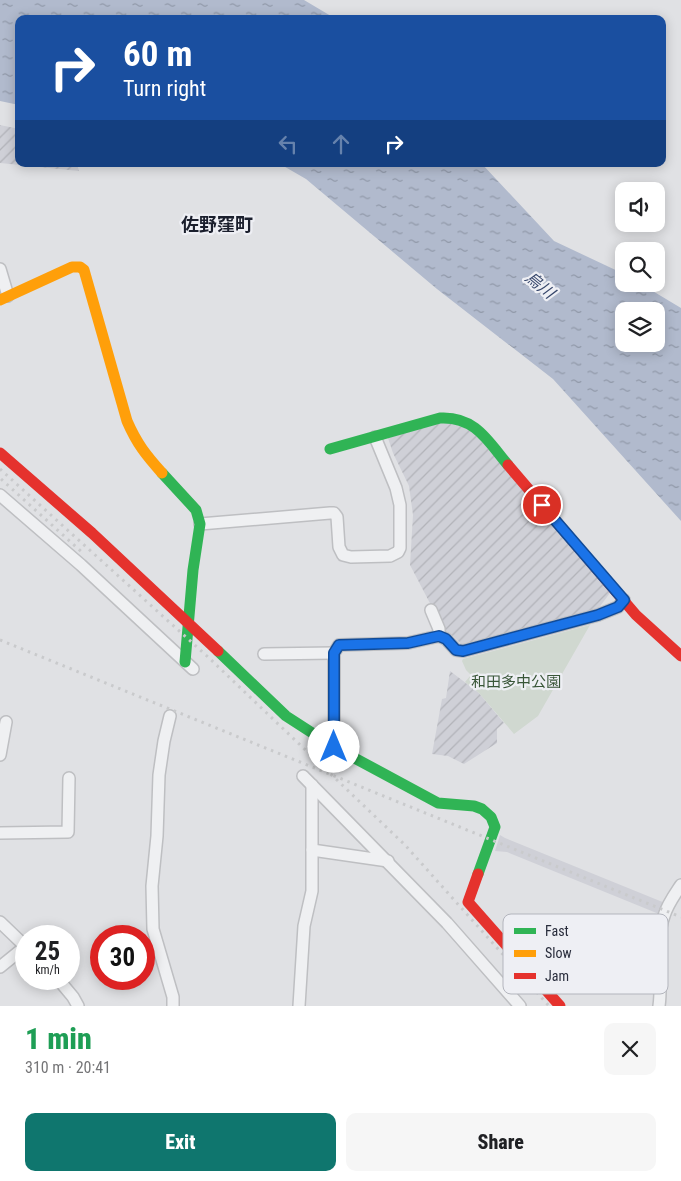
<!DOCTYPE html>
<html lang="en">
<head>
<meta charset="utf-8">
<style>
	:root { --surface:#fff; --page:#f6f6f6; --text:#202124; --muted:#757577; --accent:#0f766e }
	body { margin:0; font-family:"Roboto Condensed","Noto Sans JP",sans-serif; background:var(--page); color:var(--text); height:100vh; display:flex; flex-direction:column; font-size:19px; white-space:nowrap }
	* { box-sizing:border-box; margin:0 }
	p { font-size:16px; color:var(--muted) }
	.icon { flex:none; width:28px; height:28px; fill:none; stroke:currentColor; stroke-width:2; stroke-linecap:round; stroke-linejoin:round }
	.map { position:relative; height:1006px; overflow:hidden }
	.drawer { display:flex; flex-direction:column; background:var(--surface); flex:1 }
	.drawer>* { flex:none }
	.hud { position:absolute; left:15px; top:15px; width:651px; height:152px; border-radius:10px; box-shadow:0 2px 12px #0003; background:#1a4fa0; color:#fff; overflow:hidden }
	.buttons { position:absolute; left:615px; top:182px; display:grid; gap:10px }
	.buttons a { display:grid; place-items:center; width:50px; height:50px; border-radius:10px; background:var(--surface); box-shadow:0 2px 12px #0003; font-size:25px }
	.speed { position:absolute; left:15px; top:925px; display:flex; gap:10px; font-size:25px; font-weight:700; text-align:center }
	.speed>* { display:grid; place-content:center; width:65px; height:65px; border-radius:50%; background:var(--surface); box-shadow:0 2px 12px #0003; line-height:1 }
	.speed small { font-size:12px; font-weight:400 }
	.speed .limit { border:8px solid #d22; background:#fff; color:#111 }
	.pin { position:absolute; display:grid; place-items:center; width:42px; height:42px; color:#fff; margin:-21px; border:2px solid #fff; border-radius:50%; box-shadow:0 1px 5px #0007 }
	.me { position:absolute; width:55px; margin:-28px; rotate:0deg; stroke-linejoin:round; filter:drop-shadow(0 0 4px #0008) }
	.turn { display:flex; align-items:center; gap:18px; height:105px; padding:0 25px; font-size:22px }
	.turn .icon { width:65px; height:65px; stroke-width:2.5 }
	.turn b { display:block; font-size:35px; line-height:42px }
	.lanes { display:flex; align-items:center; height:48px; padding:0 25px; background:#0003; justify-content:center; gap:25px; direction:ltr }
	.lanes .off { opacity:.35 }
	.round { display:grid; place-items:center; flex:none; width:52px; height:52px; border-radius:10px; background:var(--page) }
	.headline { display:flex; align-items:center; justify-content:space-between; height:85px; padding:0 25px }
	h1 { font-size:30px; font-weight:800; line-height:38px; color:#1e9e55 }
	.primary-button { display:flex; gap:10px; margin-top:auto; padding:10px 25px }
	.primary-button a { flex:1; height:58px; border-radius:10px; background:var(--accent); color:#fff; font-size:20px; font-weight:800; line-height:58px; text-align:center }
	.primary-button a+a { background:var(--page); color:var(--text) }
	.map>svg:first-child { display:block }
	.built { fill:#cfd0d7 }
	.industrial { fill:url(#industrial-furrows) }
	.park { fill:#d0d8d0 }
	.water { fill:url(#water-ripples); fill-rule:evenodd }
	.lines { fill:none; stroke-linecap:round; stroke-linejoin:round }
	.street-casing { stroke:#bebfc2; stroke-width:14 }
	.street { stroke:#eff0f2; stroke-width:11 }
	.fast { stroke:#30b455; stroke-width:11 }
	.slow { stroke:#ff9f0a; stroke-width:11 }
	.jam { stroke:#e5322d; stroke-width:11 }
	.rail { stroke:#c9cacc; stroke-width:3; stroke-dasharray:2.5 5; stroke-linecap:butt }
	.route-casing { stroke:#114b97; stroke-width:12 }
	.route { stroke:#1a73e8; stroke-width:9 }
	.labels { text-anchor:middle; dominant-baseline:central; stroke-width:4.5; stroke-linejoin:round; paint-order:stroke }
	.park-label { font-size:15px; fill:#395638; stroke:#eeeff4 }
	.water-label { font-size:16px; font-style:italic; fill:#37476c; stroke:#eeeff4 }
	.quarter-label { font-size:18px; font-weight:bold; fill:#1b1f2d; stroke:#eeeff4 }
	.key { fill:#eeeff4; stroke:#b3b5bd; stroke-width:1 }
	.key-label { font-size:14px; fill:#292d3c }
</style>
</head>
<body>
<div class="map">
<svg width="681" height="1006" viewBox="0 0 681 1006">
	<defs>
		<pattern id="industrial-furrows" width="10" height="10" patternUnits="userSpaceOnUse" patternTransform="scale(1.25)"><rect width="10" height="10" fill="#cfd0d7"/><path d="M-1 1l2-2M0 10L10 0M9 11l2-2" fill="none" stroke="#b2b3b9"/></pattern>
		<pattern id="water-ripples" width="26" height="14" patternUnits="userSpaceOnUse" patternTransform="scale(1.25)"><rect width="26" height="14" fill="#b1bacd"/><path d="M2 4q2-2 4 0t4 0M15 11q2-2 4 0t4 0" fill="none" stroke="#9098a8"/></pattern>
	</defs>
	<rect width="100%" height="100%" fill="#e0e1e4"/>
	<polygon class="built" points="500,835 505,838 665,903 659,914 507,852 495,851"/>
	<g class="industrial">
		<polygon points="0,125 19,129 19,164 77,164 79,171 0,163"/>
		<polygon points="446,421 475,432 610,593 598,609 465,646 461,644 453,636 446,634 410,565 413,515 409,486 393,453 388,438"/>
		<polygon points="450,671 479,693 504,723 497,729 497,743 464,764 448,756 432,754 442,699 446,698"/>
	</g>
	<polygon class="park" points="590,625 538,716 514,734 479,693 465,682 471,675 466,670 462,661 463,659"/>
	<g class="water">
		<polygon points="0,0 304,0 336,19 19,19 19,105 0,101"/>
		<path d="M280,164H482L554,241L624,274V284H641L681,308V521L553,379L437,289L306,179ZM624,311H656V344H624Z"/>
	</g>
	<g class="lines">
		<g class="street-casing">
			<g id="street">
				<polyline points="0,269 8,296"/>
				<polyline points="0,495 81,565 193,669"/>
				<polyline points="200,524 330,513 334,513 337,517 339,547 343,555 351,557 390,556 398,552 400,548 400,505 396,488 375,437"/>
				<polyline points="431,610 439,629 439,636"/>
				<polyline points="264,654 334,653"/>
				<polyline points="170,716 164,741 159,775 157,836 152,886 153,929 173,997 173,1006"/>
				<polyline points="334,747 334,653 339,645 408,643 439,636 446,639 456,650 463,651 598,615 618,607 624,600"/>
				<polyline points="0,755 6,722"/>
				<polyline points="303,776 447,923 520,1006"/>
				<polyline points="0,833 68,832 69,778"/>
				<polyline points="312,850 388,861"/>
				<polyline points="0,922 26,947"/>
				<polyline points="0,967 26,946"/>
				<polyline points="58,979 73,997 78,1006"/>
				<polyline points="299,1006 304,926 312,891 312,785"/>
				<path d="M659,1006C663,980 655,938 664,916C667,905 675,894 681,885"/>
			</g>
		</g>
		<use href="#street" class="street"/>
		<g class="fast">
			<path d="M330,449L440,418C475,416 488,441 508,465"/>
			<polyline points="162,473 196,510 200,524 193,570 185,662"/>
			<polyline points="218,651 286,716 334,747 438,803 474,806 482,809 491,817 495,827 478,874"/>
		</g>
		<path class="slow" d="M0,300L72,267H80L84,270L127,421C137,444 146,455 162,473"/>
		<g class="jam">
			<polyline points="0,453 92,533 218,651"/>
			<polyline points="508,465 636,615 681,656"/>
			<polyline points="478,874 468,902 560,1006"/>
		</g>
		<g class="rail">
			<polyline points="0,469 208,657 405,845 549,1006"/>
			<polyline points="1,479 84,554"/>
			<polyline points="0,640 681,917"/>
		</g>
	</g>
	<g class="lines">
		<g class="route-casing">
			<polyline id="route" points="334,747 334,653 339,645 408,643 439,636 446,639 456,650 463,651 598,615 618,607 624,600 542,505"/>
		</g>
		<use href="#route" class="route"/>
	</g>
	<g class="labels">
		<g class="park-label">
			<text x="516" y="682">和田多中公園</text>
		</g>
		<g class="water-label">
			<text transform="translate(540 285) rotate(39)">烏川</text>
		</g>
		<g class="quarter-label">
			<text x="217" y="224">佐野窪町</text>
		</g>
	</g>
	<rect x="503" y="914" width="165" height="80" rx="8" class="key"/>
	<rect x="514" y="928" width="22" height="6" fill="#30b455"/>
	<rect x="514" y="950" width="22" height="7" fill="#ff9f0a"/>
	<rect x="514" y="973" width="22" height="6" fill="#e5322d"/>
	<g class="key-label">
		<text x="545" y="936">Fast</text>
		<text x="545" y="958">Slow</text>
		<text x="545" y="981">Jam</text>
	</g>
</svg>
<div class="buttons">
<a><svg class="icon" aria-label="sound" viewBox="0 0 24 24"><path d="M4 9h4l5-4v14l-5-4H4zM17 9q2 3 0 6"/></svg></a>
<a><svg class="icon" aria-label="search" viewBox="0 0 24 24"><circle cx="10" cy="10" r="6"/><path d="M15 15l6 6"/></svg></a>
<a><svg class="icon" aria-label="layers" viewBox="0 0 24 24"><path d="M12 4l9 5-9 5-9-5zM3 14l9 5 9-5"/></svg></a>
</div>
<div class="speed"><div>25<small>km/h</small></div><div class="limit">30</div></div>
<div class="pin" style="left:542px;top:505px;background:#d93025"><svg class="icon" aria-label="arrive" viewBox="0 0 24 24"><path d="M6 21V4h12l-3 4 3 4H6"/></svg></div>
<svg class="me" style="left:334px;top:747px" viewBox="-20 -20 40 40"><circle r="19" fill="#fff"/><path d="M0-13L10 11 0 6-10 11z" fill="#1a73e8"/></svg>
<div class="hud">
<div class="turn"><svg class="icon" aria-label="right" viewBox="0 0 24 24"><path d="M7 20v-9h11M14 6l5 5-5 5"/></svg><div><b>60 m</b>Turn right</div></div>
<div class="lanes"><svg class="icon off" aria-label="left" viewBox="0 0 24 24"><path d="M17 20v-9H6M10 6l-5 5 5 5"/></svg><svg class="icon off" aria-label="ahead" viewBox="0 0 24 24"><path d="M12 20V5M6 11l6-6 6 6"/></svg><svg class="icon" aria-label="right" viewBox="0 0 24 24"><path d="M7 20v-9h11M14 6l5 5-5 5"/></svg></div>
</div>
</div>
<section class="drawer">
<div class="headline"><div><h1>1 min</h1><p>310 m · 20:41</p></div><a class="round"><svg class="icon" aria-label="close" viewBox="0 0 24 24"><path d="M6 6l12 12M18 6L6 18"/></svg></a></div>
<div class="primary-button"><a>Exit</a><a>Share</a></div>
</section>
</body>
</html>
